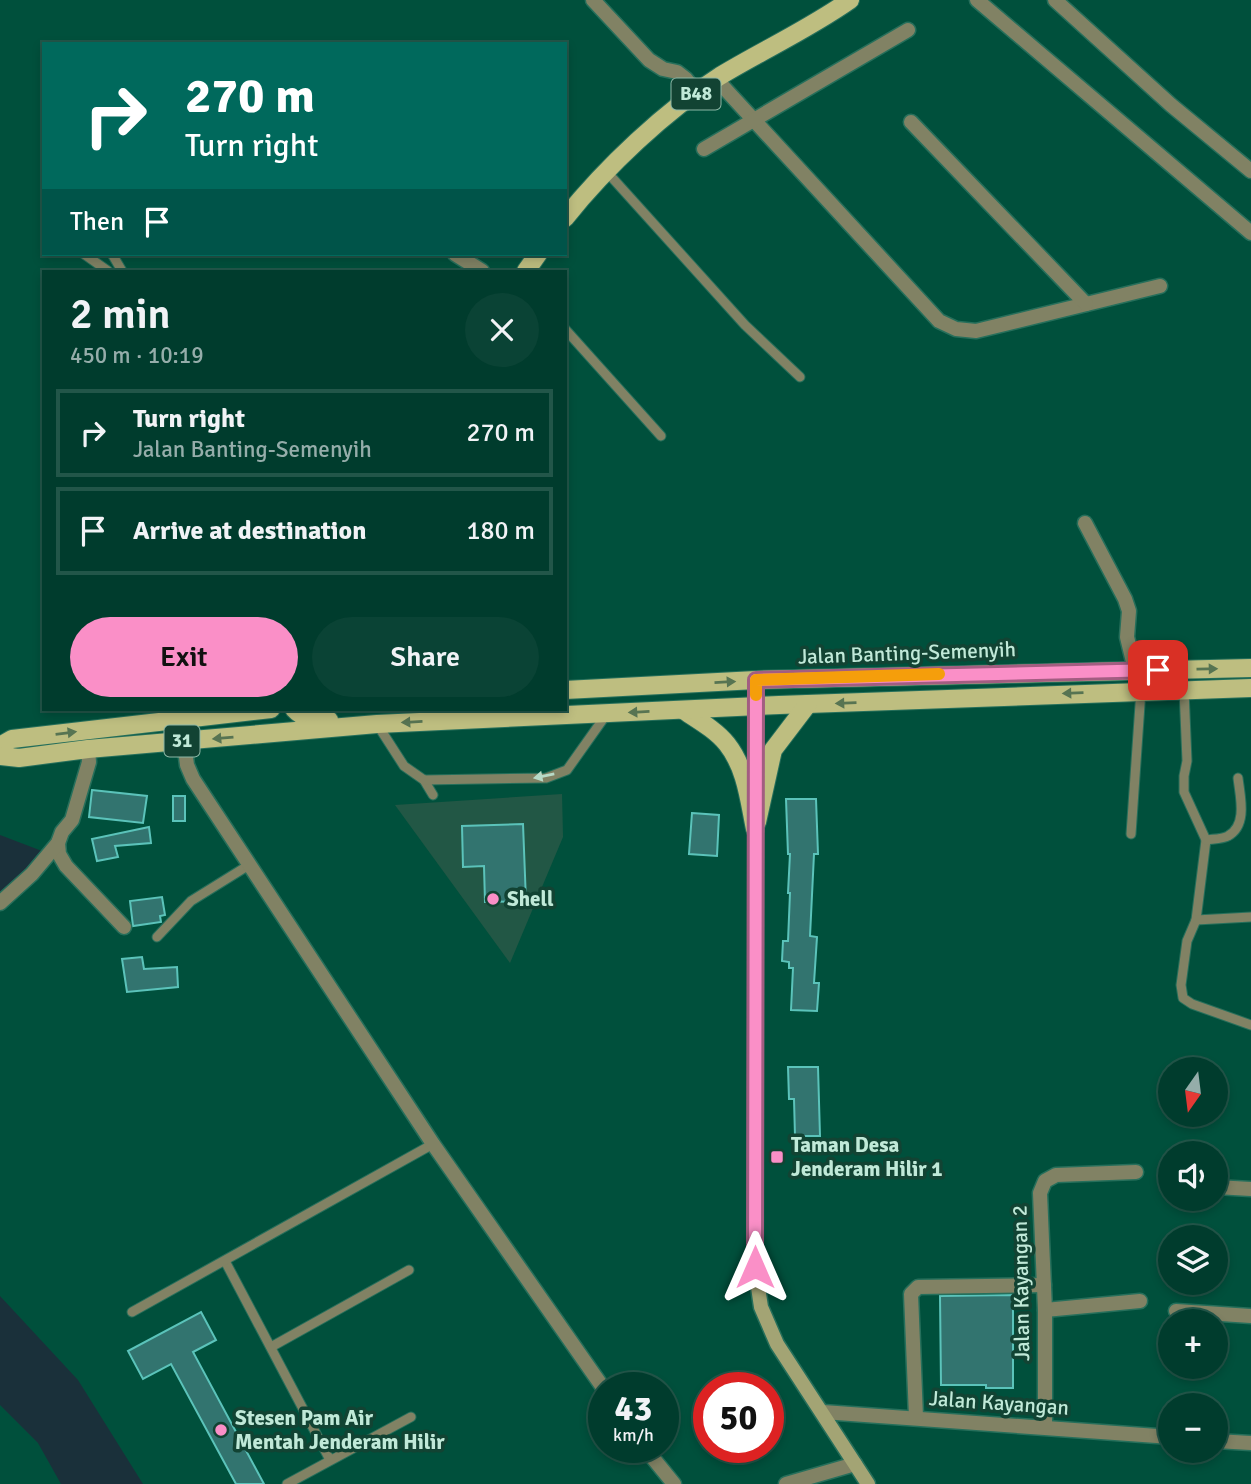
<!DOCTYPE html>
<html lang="en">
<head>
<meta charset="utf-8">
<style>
	:root { --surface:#003c2d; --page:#0a4335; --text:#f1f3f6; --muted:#95adaa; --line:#225649; --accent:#fa8fc7 }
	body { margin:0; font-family:Signika,sans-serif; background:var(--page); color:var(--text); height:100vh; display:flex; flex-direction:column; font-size:26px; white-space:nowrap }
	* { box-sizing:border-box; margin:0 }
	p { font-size:23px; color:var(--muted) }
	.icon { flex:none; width:38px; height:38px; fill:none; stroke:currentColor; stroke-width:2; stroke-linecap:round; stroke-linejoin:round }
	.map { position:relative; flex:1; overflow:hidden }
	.panel { position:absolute; left:42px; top:270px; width:525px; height:441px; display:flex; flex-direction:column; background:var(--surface); border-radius:0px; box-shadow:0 4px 10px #0003,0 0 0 2px var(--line) }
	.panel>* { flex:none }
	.hud { position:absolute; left:42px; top:42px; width:525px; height:214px; border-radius:0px; box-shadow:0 4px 10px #0003,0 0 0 2px var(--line); background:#00695c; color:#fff; overflow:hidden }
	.needle { width:46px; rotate:194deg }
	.tools { position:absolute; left:1158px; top:1057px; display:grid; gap:14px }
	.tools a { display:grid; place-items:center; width:70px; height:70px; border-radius:50%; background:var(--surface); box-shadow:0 4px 10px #0003,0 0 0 2px var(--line); font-size:35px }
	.speed { position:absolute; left:588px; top:1372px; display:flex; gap:14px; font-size:35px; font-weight:700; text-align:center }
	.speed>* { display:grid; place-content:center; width:91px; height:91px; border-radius:50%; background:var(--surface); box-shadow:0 4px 10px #0003,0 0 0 2px var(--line); line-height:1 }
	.speed small { font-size:18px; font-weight:400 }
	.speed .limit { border:10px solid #d22; background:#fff; color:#111 }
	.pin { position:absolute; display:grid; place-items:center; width:60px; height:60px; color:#fff; margin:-30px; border-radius:14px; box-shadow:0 4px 10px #0006 }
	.me { position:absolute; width:77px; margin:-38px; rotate:0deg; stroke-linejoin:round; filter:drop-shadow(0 0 5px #0008) }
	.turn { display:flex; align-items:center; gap:24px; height:147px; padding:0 28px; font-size:32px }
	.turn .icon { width:91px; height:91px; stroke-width:2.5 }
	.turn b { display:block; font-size:49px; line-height:60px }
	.then { display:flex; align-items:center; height:66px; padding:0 28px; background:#0003; gap:14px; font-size:26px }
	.round { display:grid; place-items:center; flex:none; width:74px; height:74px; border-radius:37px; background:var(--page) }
	.overview { display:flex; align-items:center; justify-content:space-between; height:119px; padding:0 28px }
	h1 { font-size:42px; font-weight:600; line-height:52px }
	.action { display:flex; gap:14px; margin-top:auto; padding:14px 28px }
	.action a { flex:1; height:80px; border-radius:42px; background:var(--accent); color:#111; font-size:28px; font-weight:600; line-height:80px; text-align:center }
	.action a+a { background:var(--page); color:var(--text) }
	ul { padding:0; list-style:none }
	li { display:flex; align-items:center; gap:21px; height:88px; margin:0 14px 10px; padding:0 14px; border:4px solid var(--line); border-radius:0px }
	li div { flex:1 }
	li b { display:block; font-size:26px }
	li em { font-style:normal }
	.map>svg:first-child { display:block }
	.built { fill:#225745 }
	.water { fill:#1a303a }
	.building { fill:#32746f; stroke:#5bc3ba; stroke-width:2 }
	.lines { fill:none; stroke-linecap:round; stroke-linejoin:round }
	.lane-casing { stroke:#266f5b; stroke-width:11 }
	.street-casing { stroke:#266f5b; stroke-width:17 }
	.secondary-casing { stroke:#266f5b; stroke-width:17 }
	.primary-casing { stroke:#266f5b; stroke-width:20 }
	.lane { stroke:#818264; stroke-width:9 }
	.street { stroke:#818264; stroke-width:14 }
	.secondary { stroke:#a3a474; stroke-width:14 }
	.primary { stroke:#bebe80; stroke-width:18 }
	.oneway { fill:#577452 }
	.oneway2 { fill:#b7dac7 }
	.route-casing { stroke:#a25d81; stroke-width:18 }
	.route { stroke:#fa8fc7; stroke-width:12 }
	.slow { stroke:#f59e0b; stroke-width:12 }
	.poi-dot { fill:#fa8fc7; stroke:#124333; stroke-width:2.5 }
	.labels { text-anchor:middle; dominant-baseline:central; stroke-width:7; stroke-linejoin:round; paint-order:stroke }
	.shield { fill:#124333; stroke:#8cb7a6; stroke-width:2 }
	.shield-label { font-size:19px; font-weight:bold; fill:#c0e9d8 }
	.street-label { font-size:21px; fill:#c0e9d8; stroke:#124333 }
	.poi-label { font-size:21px; font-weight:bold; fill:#c0e9d8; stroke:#124333; text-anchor:start }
</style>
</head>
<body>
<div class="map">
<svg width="1251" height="1484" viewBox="0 0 1251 1484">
	<rect width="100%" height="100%" fill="#00503c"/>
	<polygon class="built" points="562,794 563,837 510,963 395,805"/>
	<g class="water">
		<polygon points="0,835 42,851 4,895 0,895"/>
		<polygon points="0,1296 78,1380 143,1484 61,1484 38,1443 0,1405"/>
	</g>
	<g class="building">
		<polygon points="92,790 147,796 143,823 89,817"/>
		<rect x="173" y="796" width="12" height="25"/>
		<polygon points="786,799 816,799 818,854 814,854 810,936 817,937 814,983 819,983 817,1011 791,1010 793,968 789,968 789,962 782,961 783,941 788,941 790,893 788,893 790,854 788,854"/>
		<polygon points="692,813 719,815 717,856 689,854"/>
		<polygon points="523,824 526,901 485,902 484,866 463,867 462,826"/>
		<polygon points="149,827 151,843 115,846 118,857 97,861 92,839"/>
		<polygon points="162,897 165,915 160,916 161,922 133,926 130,901"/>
		<polygon points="142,957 144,969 177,967 178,987 127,992 122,959"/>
		<polygon points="788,1067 818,1067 820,1136 795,1136 794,1099 789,1099"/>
		<polygon points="1013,1295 1013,1388 986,1388 986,1385 941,1385 940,1296"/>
		<polygon points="201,1312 216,1340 193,1352 264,1484 236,1484 171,1364 143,1379 128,1351"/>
	</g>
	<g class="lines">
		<g class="lane-casing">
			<g id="lane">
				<polyline points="607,172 745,325 800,377"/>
				<polyline points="84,254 108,271"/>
				<polyline points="112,254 122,271"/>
				<polyline points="565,329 661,436"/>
				<polyline points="1184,690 1187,761 1184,776 1184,792 1206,840 1196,920 1187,941 1181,985 1183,998 1192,1004 1251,1025"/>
				<polyline points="377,724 404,766 424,780 433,795"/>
				<polyline points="424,780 546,778 567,770 606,715"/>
				<polyline points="1131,834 1141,690"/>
				<path d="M1206,840C1213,839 1223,839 1228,836C1248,825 1240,796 1238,778"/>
				<polyline points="1196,920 1251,917"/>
				<polyline points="157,937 191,901 249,865"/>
				<polyline points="225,1261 330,1460"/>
				<polyline points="132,1312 433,1144"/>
				<polyline points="271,1347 409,1270"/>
				<polyline points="287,1484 411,1417"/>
			</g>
		</g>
		<g class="street-casing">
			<g id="street">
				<polyline points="593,0 649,60 663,69 677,72 686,79 697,93"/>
				<polyline points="977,0 1251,233"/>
				<polyline points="1055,0 1171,105 1251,171"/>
				<polyline points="716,79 939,321 956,329 976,331 1160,286"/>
				<polyline points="911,122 1086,304"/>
				<polyline points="704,149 908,30"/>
				<polyline points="455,254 482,271"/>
				<polyline points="1085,523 1125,599 1129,611 1127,637 1135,670"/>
				<polyline points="184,741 187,765 193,779 433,1144 604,1389"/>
				<polyline points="58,843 59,854 66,866 124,927"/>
				<polyline points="0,903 32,874 58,843 62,832 72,820 89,762 88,749"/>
				<polyline points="1216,1187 1251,1189"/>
				<polyline points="1045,1310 1140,1301"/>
				<polyline points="1176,1311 1251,1316"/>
				<polyline points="823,1412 1171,1437"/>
				<polyline points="916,1417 911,1294 918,1287 1044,1285"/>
				<polyline points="1045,1427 1045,1310 1040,1193 1045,1181 1056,1175 1136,1172"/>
				<polyline points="1216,1441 1251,1443"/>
				<polyline points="644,1447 674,1484"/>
				<polyline points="786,1484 855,1464"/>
			</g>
		</g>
		<g class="secondary-casing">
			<polyline id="secondary" points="756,680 755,1267 761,1307 777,1344 868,1484"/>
		</g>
		<g class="primary-casing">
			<g id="primary">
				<path d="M565,218C606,167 665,111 720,76C763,50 809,29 850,0"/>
				<polyline points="526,271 538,254"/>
				<polyline points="565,690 756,680 1251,668"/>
				<path d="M294,709C304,720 315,720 329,720"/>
				<path d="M683,710C698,720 716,730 727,744C746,768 749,800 755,829"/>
				<polyline points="0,746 12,739 271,709"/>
				<polyline points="0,756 19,758 88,749 377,724 779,705 1251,688"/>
				<polyline points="757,822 773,750 808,704"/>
			</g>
		</g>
		<use href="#lane" class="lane"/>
		<use href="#street" class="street"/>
		<use href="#secondary" class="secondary"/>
		<use href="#primary" class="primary"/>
	</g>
	<defs><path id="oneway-solid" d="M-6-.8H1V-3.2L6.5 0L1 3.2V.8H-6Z" transform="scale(1.75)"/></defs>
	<g class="oneway">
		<use href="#oneway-solid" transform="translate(1207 669) rotate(-1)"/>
		<use href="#oneway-solid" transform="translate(725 682) rotate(-3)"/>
		<use href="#oneway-solid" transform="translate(1073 693) rotate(178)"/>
		<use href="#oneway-solid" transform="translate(846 703) rotate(178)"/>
		<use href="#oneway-solid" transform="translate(639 712) rotate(177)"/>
		<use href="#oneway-solid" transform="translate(412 722) rotate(177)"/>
		<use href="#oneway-solid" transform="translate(66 733) rotate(-7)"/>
		<use href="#oneway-solid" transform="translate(223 738) rotate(175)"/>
	</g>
	<use class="oneway2" href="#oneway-solid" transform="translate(544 776) rotate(169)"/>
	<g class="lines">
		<g class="route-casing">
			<polyline id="route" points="755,1267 756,680 1158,670"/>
		</g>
		<use href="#route" class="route"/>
		<polyline class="slow" points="756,695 756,680 939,674"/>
	</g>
	<g class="poi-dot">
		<circle cx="493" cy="899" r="7"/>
		<rect x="770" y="1150" width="14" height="14" rx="3.5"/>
		<circle cx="221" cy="1430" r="7"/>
	</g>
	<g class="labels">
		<g class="shield">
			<rect x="671.5" y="78.5" width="49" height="31" rx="5"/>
			<rect x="164.5" y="725.5" width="35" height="31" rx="5"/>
		</g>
		<g class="shield-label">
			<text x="696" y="94">B48</text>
			<text x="182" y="741">31</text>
		</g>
		<g class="street-label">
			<text transform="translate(907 653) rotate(-2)">Jalan Banting-Semenyih</text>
			<text transform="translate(1021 1283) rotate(-91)">Jalan Kayangan 2</text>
			<text transform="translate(999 1403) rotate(4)">Jalan Kayangan</text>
		</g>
		<g class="poi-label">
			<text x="507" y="899">Shell</text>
			<text x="791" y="1145">Taman Desa<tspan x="791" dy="24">Jenderam Hilir 1</tspan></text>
			<text x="235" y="1418">Stesen Pam Air<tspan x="235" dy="24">Mentah Jenderam Hilir</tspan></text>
		</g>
	</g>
</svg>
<div class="tools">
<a><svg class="needle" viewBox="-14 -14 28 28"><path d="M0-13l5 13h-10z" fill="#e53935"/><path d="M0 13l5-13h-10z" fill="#95adaa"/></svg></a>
<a><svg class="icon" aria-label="sound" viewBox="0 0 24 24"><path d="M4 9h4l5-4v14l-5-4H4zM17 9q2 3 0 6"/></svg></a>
<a><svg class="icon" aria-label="layers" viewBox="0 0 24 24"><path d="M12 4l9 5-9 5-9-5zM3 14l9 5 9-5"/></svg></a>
<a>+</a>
<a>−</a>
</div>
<div class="speed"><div>43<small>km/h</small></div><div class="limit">50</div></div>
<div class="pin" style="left:1158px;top:670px;background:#d93025"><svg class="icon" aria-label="arrive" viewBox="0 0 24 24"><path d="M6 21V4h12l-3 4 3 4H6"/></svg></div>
<svg class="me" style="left:755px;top:1267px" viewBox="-20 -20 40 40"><path d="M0-17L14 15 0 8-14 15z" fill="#fa8fc7" stroke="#fff" stroke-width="4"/></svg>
<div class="hud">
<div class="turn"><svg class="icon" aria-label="right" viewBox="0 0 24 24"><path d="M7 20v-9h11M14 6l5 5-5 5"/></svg><div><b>270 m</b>Turn right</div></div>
<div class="then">Then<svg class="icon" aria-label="arrive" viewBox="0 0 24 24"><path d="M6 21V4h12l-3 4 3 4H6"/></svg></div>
</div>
<section class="panel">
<div class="overview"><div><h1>2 min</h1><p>450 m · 10:19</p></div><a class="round"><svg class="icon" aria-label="close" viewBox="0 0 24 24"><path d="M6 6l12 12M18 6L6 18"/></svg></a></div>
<ul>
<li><svg class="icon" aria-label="right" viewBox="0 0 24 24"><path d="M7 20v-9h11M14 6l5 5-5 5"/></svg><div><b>Turn right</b><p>Jalan Banting-Semenyih</p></div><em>270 m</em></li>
<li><svg class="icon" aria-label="arrive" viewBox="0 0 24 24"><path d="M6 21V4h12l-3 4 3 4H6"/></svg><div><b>Arrive at destination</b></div><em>180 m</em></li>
</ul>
<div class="action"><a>Exit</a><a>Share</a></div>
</section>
</div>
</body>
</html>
